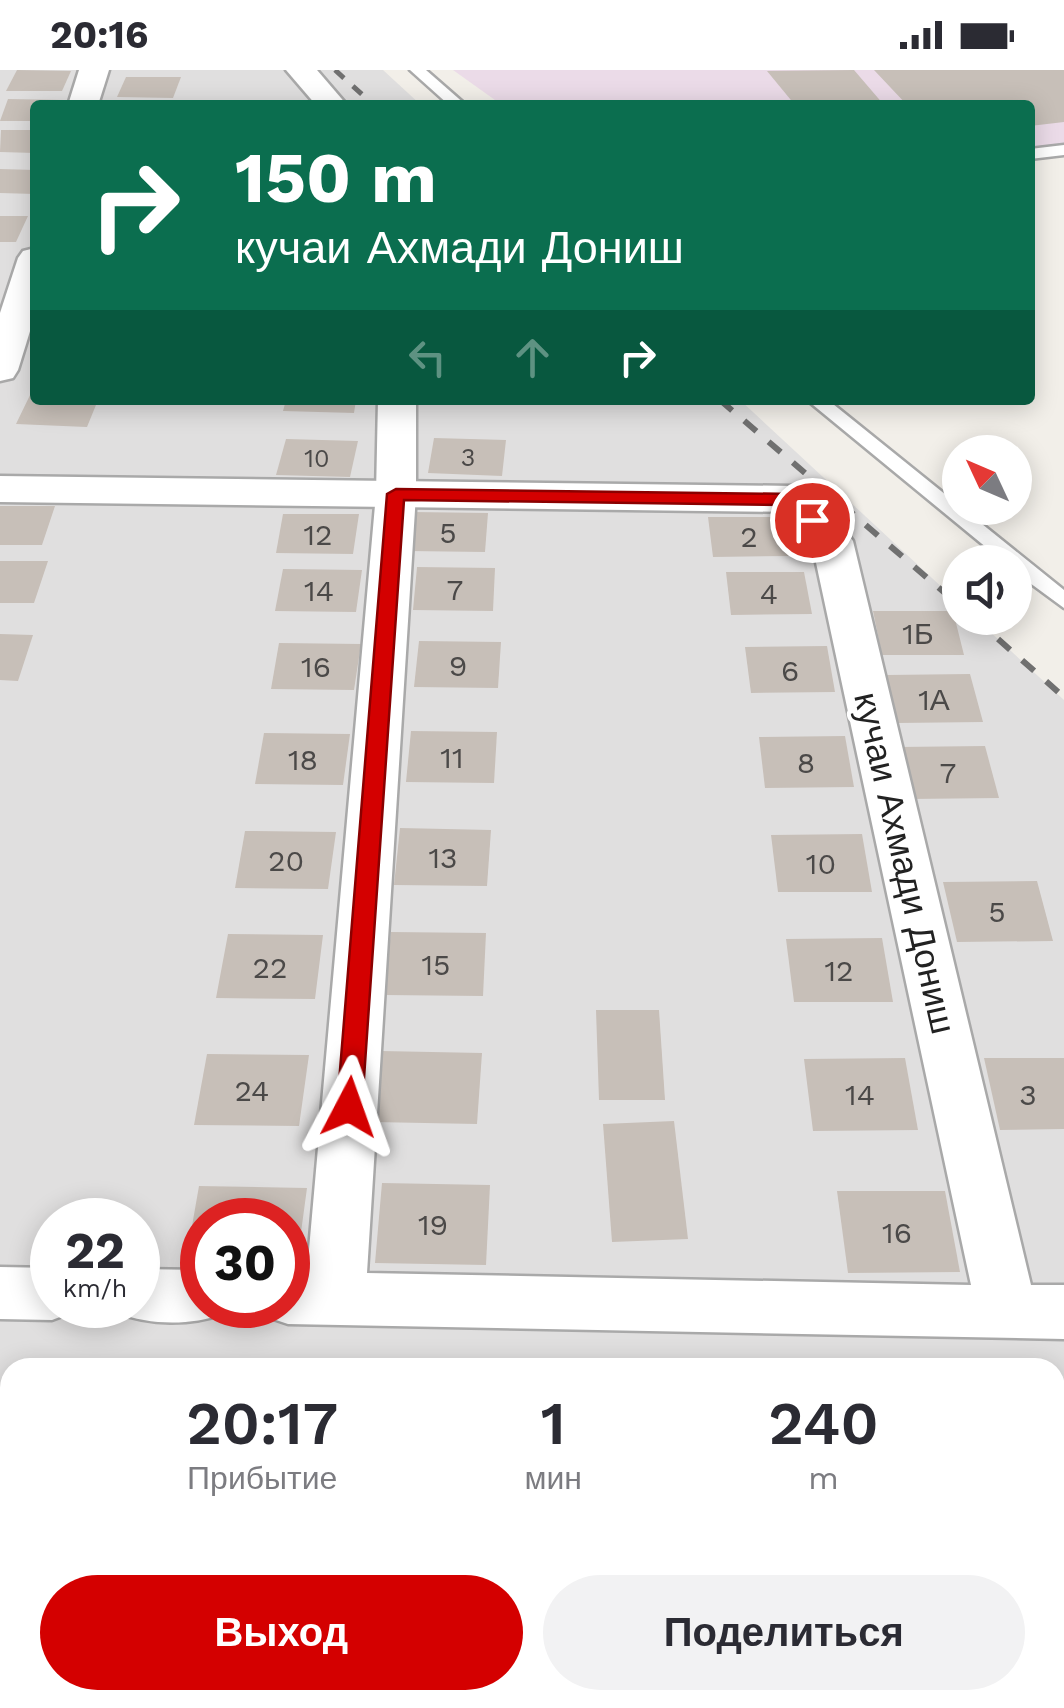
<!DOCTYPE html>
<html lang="ru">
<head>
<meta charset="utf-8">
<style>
	:root { --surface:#fff; --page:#f2f2f3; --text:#2b2b33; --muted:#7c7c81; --accent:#d40000 }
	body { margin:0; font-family:"Work Sans",sans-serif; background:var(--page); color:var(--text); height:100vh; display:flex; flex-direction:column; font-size:38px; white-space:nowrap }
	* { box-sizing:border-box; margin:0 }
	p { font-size:32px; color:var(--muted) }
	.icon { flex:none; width:55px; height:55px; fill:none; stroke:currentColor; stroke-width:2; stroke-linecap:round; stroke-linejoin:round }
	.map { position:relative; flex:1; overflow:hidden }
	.panel { position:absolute; left:0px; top:1288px; width:1065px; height:352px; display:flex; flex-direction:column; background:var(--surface); border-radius:30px 30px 0 0; box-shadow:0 5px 25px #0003 }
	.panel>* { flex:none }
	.top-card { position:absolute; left:30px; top:30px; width:1005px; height:305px; border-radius:10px; box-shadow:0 5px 25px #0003; background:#0b6e4f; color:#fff; overflow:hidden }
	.needle { width:65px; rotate:314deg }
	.buttons { position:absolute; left:942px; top:365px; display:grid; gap:20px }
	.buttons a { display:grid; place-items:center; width:90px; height:90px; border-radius:50%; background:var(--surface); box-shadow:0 5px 25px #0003; font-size:50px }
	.speed { position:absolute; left:30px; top:1128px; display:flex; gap:20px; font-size:50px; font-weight:700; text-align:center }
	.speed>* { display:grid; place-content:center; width:130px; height:130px; border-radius:50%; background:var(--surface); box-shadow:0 5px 25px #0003; line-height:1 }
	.speed small { font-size:25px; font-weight:400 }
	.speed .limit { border:15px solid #d22; background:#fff; color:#111 }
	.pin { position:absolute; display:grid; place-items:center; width:85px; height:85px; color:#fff; margin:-42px; border:5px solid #fff; border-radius:50%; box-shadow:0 2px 10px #0007 }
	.me { position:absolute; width:110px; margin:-55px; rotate:4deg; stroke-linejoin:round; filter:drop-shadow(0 0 8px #0008) }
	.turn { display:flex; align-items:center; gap:35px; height:210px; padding:0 40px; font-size:45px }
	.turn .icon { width:130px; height:130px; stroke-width:2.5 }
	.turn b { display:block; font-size:70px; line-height:85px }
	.lanes { display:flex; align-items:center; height:95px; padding:0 40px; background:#0003; justify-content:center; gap:50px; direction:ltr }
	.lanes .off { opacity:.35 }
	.eta { display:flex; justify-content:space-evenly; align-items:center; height:170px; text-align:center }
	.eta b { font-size:60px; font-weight:600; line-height:70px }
	.button { display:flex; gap:20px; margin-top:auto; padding:20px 40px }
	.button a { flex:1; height:115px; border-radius:60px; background:var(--accent); color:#fff; font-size:40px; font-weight:600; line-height:115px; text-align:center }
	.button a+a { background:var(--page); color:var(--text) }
	.status { display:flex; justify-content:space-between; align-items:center; height:70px; padding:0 50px; background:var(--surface); direction:ltr }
	.status svg { height:28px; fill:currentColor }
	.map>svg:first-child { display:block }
	.residential { fill:#e0dfdf; fill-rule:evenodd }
	.industrial { fill:#ebdbe8 }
	.building { fill:#c7bfb8 }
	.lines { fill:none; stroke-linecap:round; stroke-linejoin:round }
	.service-casing { stroke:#a9a9a9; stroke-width:5 }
	.minor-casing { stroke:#a9a9a9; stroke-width:5 }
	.tertiary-casing { stroke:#a9a9a9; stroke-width:5 }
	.secondary-casing { stroke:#707d05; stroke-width:5 }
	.service { fill:#fff; fill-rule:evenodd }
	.minor { fill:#fff; fill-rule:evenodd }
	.tertiary { fill:#fff; fill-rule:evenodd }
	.secondary { fill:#f7fabf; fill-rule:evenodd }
	.rail-far2 { stroke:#707070; stroke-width:5; stroke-dasharray:12 12; stroke-linecap:butt }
	.rail-far1 { stroke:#707070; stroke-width:6; stroke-dasharray:16 16; stroke-linecap:butt }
	.rail { stroke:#707070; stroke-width:10; stroke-dasharray:25 25; stroke-linecap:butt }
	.route { fill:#d40000; stroke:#8a0000; stroke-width:2.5 }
	.labels { text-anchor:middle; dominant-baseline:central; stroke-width:8; stroke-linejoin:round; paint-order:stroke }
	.far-number-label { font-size:25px; fill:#4b4948 }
	.number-label { font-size:30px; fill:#4b4948 }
	.street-label { font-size:35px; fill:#222; stroke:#fff }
</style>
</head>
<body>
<div class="status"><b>20:16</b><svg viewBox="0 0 49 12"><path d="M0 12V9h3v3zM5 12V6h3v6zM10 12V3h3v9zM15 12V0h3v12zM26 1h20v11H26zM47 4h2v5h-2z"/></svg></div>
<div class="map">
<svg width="1064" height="1638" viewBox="0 0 1064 1638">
	<rect width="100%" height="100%" fill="#f2efe9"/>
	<path class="residential" d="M0,0H383L421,35H35V330H740L960,534V548H975L1064,630V1638H0ZM52,1150H138V1235H52ZM202,1150H288V1235H202ZM10,1298H1055V1630H10Z"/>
	<polygon class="industrial" points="453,0 1064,0 1064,73 1030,79 1030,35 502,35"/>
	<g class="building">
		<polygon points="17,0 71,1 62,21 6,21"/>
		<polygon points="854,0 884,35 795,35 767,1"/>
		<polygon points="874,0 1064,0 1064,52 1030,56 1030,35 907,35"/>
		<polygon points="126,7 181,7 173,28 117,27"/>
		<polygon points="8,29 64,30 62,35 35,35 35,51 0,51"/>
		<polygon points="1,60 35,60 35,83 0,82"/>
		<polygon points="0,99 35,100 35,124 0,123"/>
		<polygon points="0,146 28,146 16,172 0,172"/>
		<polygon points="32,321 35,321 35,330 98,330 87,357 16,354"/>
		<polygon points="286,330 356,330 354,343 283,341"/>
		<polygon points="434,368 506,370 502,406 428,403"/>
		<polygon points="286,369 358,371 350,407 276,405"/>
		<polygon points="0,436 55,436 42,475 0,475"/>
		<polygon points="412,442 488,443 485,482 408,481"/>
		<polygon points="283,444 359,444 353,484 276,483"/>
		<polygon points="708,447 784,447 791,486 713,487"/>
		<polygon points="0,491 48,491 34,533 0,533"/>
		<polygon points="417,497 495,498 493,541 413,540"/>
		<polygon points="283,499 362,500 356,542 275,541"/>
		<polygon points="726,502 804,502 812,544 731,545"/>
		<polygon points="873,541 953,541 964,585 882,585"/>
		<polygon points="0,564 33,565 18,611 0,610"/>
		<polygon points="419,571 501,572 498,618 414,617"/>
		<polygon points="279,573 361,574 354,620 271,619"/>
		<polygon points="827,576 835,622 751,623 745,577"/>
		<polygon points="970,604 983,652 897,653 887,605"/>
		<polygon points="411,661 497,662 494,713 406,712"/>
		<polygon points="264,663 350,664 343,715 255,714"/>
		<polygon points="845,666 854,717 765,718 759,667"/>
		<polygon points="985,676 999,728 910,729 899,677"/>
		<polygon points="400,758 491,760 487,816 394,815"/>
		<polygon points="245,761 336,762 328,819 235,818"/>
		<polygon points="862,764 872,822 778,822 771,765"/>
		<polygon points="1037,811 1053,871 957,872 943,812"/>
		<polygon points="391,862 486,863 483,926 384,925"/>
		<polygon points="228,864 323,865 315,929 216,928"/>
		<polygon points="882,868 893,932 794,932 786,869"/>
		<polygon points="596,940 659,940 665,1030 599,1030"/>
		<polygon points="381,981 482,983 477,1054 373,1052"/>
		<polygon points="207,984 309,985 299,1056 194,1055"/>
		<polygon points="905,988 918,1060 813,1061 804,989"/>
		<polygon points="984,988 1064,988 1064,1059 1000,1060"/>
		<polygon points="674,1051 688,1169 612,1172 603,1054"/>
		<polygon points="382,1113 490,1115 486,1195 375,1193"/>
		<polygon points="199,1116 307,1118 296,1199 288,1198 288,1150 202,1150 202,1197 185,1196"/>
		<polygon points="837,1121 945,1121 960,1202 848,1203"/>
	</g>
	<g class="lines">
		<g class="service-casing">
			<g id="service">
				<polygon points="410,0 426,0 466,35 449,35"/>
				<polygon points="1064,75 1064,85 1030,89 1030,79"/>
				<polygon points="807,330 828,330 1064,520 1064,538 1015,502 1015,492 1004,492"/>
			</g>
		</g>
		<g class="minor-casing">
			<g id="minor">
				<polygon points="79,0 109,0 98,35 68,35"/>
				<polygon points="286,0 317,0 347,35 316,35"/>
				<polygon points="35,178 35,245 18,300 13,308 0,311 0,243 18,188 23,181"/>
				<path d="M378,330H416V424L367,1203L971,1215L812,474L773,429L779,420C811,412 835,446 853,471L1031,1215H1064V1269L288,1254L267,1247L261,1235H288V1202H307L376,424Z"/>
				<polygon points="0,1197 52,1198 52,1235 77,1235 73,1242 52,1250 0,1249"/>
				<path d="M138,1199L202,1200V1235H228L223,1244C190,1256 150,1255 117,1243L113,1235H138Z"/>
			</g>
		</g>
		<g class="tertiary-casing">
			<polygon id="tertiary" points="0,406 793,416 809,420 815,429 809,438 793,442 0,432"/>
		</g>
		<g class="secondary-casing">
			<g id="secondary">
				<rect x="1055" y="1538" width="9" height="76"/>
				<polygon points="0,1556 10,1556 10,1630 16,1630 0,1632"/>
			</g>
		</g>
		<use href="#service" class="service"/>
		<use href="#minor" class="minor"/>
		<use href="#tertiary" class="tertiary"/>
		<use href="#secondary" class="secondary"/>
		<polyline class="rail-far2" points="335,0 374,35"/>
		<g class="rail-far1">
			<polyline points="720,330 960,536"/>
			<polyline points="974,548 1064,627"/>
		</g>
		<g class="rail">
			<polyline points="1055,1418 1064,1417"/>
			<polyline points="0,1429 10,1429"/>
			<polyline points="1055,1521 1064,1521"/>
			<polyline points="0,1531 10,1531"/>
		</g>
	</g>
	<polygon class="route" points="396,419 793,424 799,425 822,450 812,456 806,454 788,435 404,430 362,1037 358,1044 340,1044 337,1037 387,424"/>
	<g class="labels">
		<g class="far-number-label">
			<text x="468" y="387">3</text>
			<text x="317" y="388">10</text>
		</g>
		<g class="number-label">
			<text x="448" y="462">5</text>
			<text x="318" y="464">12</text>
			<text x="749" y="466">2</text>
			<text x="455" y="519">7</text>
			<text x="319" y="520">14</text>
			<text x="769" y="523">4</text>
			<text x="918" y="563">1Б</text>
			<text x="458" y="595">9</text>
			<text x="316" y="596">16</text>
			<text x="790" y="600">6</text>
			<text x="934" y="629">1А</text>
			<text x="452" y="687">11</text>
			<text x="303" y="689">18</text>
			<text x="806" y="692">8</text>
			<text x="948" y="702">7</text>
			<text x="443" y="787">13</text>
			<text x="286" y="790">20</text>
			<text x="821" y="793">10</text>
			<text x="997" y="841">5</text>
			<text x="436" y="894">15</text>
			<text x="270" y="897">22</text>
			<text x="839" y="900">12</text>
			<text x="252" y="1020">24</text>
			<text x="860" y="1024">14</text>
			<text x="1028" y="1024">3</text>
			<text x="433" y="1154">19</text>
			<text x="897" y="1162">16</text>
		</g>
		<g class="street-label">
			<text transform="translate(905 793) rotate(77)">кучаи Ахмади Дониш</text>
		</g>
	</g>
</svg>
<div class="buttons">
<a><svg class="needle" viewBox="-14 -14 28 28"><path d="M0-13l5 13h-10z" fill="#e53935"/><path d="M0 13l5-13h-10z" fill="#7c7c81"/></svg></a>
<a><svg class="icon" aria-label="sound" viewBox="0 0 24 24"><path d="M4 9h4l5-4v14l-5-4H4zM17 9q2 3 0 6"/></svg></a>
</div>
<div class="speed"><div>22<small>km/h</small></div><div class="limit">30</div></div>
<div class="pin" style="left:812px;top:450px;background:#d93025"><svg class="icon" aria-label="arrive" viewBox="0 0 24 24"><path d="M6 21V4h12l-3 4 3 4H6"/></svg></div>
<svg class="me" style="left:349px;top:1037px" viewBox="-20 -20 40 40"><path d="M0-17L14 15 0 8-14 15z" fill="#d40000" stroke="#fff" stroke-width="4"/></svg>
<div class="top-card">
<div class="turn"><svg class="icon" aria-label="right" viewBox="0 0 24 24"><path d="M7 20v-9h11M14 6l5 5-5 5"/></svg><div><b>150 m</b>кучаи Ахмади Дониш</div></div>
<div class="lanes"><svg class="icon off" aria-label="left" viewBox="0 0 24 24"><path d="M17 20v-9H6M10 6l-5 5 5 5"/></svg><svg class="icon off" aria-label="ahead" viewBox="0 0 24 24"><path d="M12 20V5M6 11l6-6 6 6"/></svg><svg class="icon" aria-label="right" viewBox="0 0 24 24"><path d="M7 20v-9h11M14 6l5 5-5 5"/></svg></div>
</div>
<section class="panel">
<div class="eta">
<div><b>20:17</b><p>Прибытие</p></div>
<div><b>1</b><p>мин</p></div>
<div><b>240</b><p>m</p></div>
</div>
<div class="button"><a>Выход</a><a>Поделиться</a></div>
</section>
</div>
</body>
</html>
